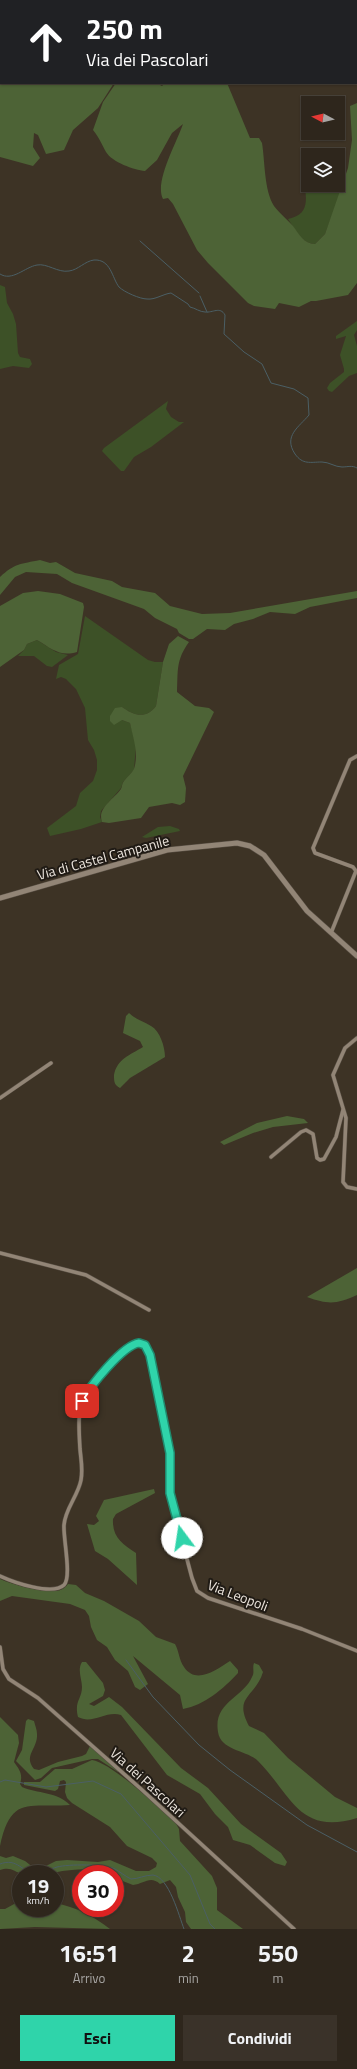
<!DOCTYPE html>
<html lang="it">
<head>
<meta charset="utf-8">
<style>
	:root { --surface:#2e261c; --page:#3a3229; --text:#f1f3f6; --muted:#a7a5a3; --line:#49433b; --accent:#2fd4aa }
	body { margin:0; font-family:"Titillium Web",sans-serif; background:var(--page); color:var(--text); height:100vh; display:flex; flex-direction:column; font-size:15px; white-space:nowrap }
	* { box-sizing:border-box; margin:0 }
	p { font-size:13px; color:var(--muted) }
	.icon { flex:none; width:22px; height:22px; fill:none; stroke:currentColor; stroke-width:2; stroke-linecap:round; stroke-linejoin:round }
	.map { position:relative; height:1929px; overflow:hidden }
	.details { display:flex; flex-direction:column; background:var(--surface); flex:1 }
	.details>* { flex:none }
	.banner { position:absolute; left:0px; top:0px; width:357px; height:84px; box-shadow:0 1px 3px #0004,0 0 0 1px var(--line); background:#202124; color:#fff; overflow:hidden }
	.needle { width:26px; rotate:277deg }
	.controls { position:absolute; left:301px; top:96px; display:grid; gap:8px }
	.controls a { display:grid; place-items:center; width:44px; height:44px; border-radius:0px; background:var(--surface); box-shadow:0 1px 3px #0004,0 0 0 1px var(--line); font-size:20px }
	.speed { position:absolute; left:12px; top:1865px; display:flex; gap:8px; font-size:20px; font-weight:700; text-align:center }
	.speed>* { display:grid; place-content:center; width:52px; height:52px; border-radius:50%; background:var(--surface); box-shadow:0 1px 3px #0004,0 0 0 1px var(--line); line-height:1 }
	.speed small { font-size:10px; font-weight:400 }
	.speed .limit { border:6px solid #d22; background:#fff; color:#111 }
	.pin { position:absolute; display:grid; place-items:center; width:34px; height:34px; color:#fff; margin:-17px; border-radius:8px; box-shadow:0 2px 6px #0006 }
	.me { position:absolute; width:44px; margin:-22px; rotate:346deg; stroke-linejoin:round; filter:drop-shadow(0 0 3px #0008) }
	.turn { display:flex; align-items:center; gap:14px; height:84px; padding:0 20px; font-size:18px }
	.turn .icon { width:52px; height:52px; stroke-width:2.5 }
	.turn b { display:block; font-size:28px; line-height:34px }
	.eta { display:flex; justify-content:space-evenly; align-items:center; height:68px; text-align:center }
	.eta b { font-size:24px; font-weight:700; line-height:28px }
	.action { display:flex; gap:8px; margin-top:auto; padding:8px 20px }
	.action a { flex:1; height:46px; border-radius:0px; background:var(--accent); color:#111; font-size:16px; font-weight:700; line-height:46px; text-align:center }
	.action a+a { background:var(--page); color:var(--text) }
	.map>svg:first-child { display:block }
	.green { fill:#3d5127 }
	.forest { fill:#4d6336 }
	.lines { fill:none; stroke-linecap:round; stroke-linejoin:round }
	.stream { stroke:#4b5f65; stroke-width:1 }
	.street-casing { stroke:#584f44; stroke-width:4.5 }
	.secondary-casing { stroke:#584f44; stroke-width:6 }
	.street { stroke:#928576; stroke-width:3.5 }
	.secondary { stroke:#928576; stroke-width:5 }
	.route-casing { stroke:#1f8a6e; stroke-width:10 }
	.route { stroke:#2fd4aa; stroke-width:7 }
	.labels { text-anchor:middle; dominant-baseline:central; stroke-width:4; stroke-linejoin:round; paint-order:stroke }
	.street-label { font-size:14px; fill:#ece5dd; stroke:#201b15 }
</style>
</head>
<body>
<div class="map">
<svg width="357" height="1929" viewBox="0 0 357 1929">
	<rect width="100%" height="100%" fill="#3d3325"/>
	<g class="green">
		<path d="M302,173L308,175V185L343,186L325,234L315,244C302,244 295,229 288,219C314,214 305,192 302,173Z"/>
		<polygon points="0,285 5,287 7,303 13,314 16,324 18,353 20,357 30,359 32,364 29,368 13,366 0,369"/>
		<polygon points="357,321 357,330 354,335 357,346 357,373 349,376 332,392 329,391 327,388 330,383 344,372 344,369 340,355 346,336 336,339 336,336"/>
		<polygon points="168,401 166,409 171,417 179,422 184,422 151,447 134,457 124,471 121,471 102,451 104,448"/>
		<path d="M85,616L148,660L155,662H163L156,706C146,720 133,715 122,707V720L130,723L136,745L134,770L123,782L121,788L101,811L100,817L102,822L81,829L50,836L47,828L76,806L80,793L93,781L97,770V760L94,750L88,740L85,708L76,689L66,679L61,677L56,679L59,665L78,654Z"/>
		<polygon points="37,640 56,652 68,655 52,667 47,666 34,656 18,656 24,650 27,644"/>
		<polygon points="170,826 179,829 180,831 146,838 142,837 158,827"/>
	</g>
	<g class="forest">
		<polygon points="0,70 1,83 114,83 98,108 73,130 64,150 46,154 38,135 34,133 33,147 40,158 33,166 0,157"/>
		<path d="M116,83H156L162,86L165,83H227L250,138H259L262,143C265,161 264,190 274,206C279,213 287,219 293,226C299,234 304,244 315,244L325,234L348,168L352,140L350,106L357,103V283L348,295L316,301H311L299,307L279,303L275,309L254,306L248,303L208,263L197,250L173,204L168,198L163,199C154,182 177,142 183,124L172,133L157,160L145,171C134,170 112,162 106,152C102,145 99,137 93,130L103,102Z"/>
		<path d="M40,560L50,563L56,562L75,573L112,581L122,587L155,593L170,606L202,614L230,613L357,591V598L310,607L295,614L270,612L253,619L234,624L225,630L207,629L193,639H189L179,633L177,629L155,618L144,609L72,583L57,574L26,572L15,577L0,595V577C15,563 21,564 40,560Z"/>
		<path d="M38,591L60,594L83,603L84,607L77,652C60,657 52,649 37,640L27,644L24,650L0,667V606L23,593Z"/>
		<path d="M178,636L189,642C176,660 178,670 177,692L195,706L209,708L214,712L183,776L186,788L185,802L180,805L172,803L149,807L141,818L109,823L102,822C97,808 113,800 121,789C122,787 122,783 124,781C127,777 132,773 134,769C139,753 133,738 130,723L122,720L114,725L110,721V716L115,708L122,707C133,715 146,720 156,706L163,662L169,644Z"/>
		<path d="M129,1013C136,1020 143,1021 151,1026C160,1031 165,1047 165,1057L130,1078L120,1088C114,1085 114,1081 114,1075C117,1059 130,1055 143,1047L140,1041L123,1033L126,1016Z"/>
		<polygon points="287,1116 304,1119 308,1123 273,1127 253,1133 224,1145 220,1142 257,1123"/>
		<path d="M357,1268V1295C337,1304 329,1305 307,1297Z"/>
		<path d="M154,1489L155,1493L116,1514L113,1519C112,1537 122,1544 136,1553L137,1585L108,1559L95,1551L87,1524L94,1525L99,1521L96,1516L104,1500Z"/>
		<path d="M0,1579C14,1585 39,1592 55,1591C61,1591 65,1588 68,1584L76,1585L85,1593L104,1601L139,1621L156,1637L175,1644C179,1651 179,1660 184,1667C196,1685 216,1670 230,1661L238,1670V1673C223,1689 205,1705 183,1709L180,1695L133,1656L148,1684L140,1690L135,1687L128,1671L115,1660L107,1647L97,1640L91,1627L89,1616L85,1610L70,1604L12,1596L0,1601Z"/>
		<path d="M82,1662H86L103,1683L105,1690L103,1696L89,1704L94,1706L109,1697L122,1707L181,1768L208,1788L241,1824L281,1853L287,1862L285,1866L275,1863L250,1845L233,1840L228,1827L215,1814L200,1794L167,1775L121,1715C106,1710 93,1725 78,1717C74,1701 82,1699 82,1687C82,1679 77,1670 82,1662Z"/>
		<path d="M254,1663L259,1665L263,1672C255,1698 233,1696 249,1726L264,1733L288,1758L335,1797L357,1808V1818C299,1836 291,1794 258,1761C247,1750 221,1751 218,1732C213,1702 243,1698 252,1677C255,1672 252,1668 254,1663Z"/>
		<path d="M0,1717L18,1735L19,1743L14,1762C20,1770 23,1775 20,1784L22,1787C38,1794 56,1791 70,1805C28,1808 11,1795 0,1846Z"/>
		<path d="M28,1719L34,1721C35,1725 37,1730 37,1734C38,1749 23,1755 34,1769L39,1770L58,1762L82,1756L86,1754L90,1746L119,1771L118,1772L98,1759H92L52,1768L41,1778L35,1780L16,1761L22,1750L26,1721Z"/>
		<path d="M92,1760C112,1763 158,1807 175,1822L179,1829L180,1841L212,1876L217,1888V1910L243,1929H191L186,1922L185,1912L178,1897L176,1887L170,1880L160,1884C150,1875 144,1884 133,1885L115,1878V1874C109,1874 106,1872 100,1871C92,1869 81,1869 72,1870C56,1871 40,1877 23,1874C14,1872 11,1866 0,1870V1856L6,1858L13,1856L25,1861L34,1868L40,1869L56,1861L67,1860L98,1862L110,1860L136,1871H149L156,1867L157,1863L152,1858L127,1846L110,1827L72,1803L67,1798L65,1792L66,1782L64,1780L60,1781L58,1789L55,1791L24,1785V1782H40L55,1769H72Z"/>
		<path d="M16,1903H21V1908H55V1903C76,1907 93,1916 110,1929L35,1927L0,1929V1909H5Z"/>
	</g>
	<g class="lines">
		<g class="stream">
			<polyline points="140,241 199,293"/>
			<path d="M0,274C12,282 25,267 37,265C47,263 58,273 69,271C78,270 85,261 94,260C111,259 112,278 119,287C124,292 140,299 147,299C155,300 163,294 171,293L188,304L190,307C195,308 200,312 205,312C213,313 220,306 225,315L224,334L244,352L262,364L271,383L294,389L308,398L309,415C299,427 283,436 295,454C303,465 310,462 322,462C329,462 335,467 342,467C348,467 352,465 357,468"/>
			<polyline points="200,296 207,312"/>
			<polyline points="126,1660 153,1697 199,1745 230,1770 307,1825 357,1852"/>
			<polyline points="0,1782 5,1780 46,1787 93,1781 121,1794 190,1875 210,1924 215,1929"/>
			<path d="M0,1864C18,1857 21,1873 37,1873C43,1873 50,1869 57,1867C68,1864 105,1864 115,1869C120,1872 125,1876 131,1879C138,1879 145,1875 153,1875C169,1877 179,1916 184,1929"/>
		</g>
		<g class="street-casing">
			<g id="street">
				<polyline points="331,933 356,871 353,867 315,853 313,848 350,760 357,756"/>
				<polyline points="357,1038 345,1048 333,1075 346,1118 343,1182 347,1187 357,1189"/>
				<polyline points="0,1098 51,1063"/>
				<polyline points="271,1157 301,1132 306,1130 313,1134 317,1158 320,1160 324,1159 336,1137 343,1110"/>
				<polyline points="0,1253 86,1275 149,1310"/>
				<path d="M0,1576C13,1582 52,1596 64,1585C72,1577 63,1538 64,1525C65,1509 78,1496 81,1480C83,1469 81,1460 80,1449C77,1401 79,1395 114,1361C122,1354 130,1343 141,1343L147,1348L150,1358L171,1460V1499L192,1578L197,1591L208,1598L302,1629L357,1651"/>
				<polyline points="0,1647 3,1669 9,1679 38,1698 141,1789 294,1929"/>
			</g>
		</g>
		<g class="secondary-casing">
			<polyline id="secondary" points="0,898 167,850 237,843 250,846 264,855 307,911 357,956"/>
		</g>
		<use href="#street" class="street"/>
		<use href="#secondary" class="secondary"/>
	</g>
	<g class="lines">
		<g class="route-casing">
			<path id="route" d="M82,1401C90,1386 123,1345 139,1343L145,1345L150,1355L170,1453V1493L182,1538"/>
		</g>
		<use href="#route" class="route"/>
	</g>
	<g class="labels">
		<g class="street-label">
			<text transform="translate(103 857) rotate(-15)">Via di Castel Campanile</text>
			<text transform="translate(238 1595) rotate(21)">Via Leopoli</text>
			<text transform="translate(148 1782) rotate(42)">Via dei Pascolari</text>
		</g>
	</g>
</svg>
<div class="controls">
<a><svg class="needle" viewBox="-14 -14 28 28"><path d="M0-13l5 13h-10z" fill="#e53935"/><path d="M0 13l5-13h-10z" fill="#a7a5a3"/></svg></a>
<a><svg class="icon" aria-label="layers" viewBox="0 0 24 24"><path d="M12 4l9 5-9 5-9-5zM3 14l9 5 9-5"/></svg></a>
</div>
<div class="speed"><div>19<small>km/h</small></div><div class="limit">30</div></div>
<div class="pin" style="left:82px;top:1401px;background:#d93025"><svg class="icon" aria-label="arrive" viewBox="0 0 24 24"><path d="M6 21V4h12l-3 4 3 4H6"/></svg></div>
<svg class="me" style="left:182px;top:1538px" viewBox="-20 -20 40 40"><circle r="19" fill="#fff"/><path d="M0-13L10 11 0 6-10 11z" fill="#2fd4aa"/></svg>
<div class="banner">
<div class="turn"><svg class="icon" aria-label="ahead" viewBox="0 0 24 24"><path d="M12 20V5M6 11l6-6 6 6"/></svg><div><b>250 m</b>Via dei Pascolari</div></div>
</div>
</div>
<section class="details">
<div class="eta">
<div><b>16:51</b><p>Arrivo</p></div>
<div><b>2</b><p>min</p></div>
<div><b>550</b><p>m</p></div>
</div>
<div class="action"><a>Esci</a><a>Condividi</a></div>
</section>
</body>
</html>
